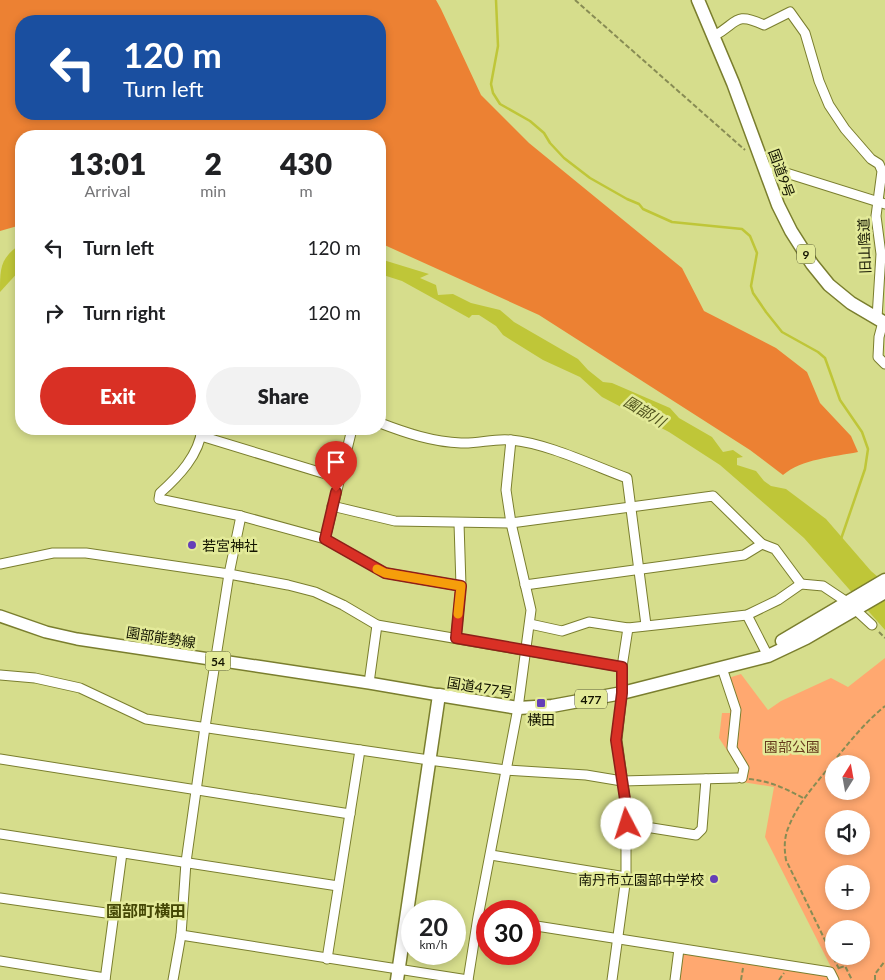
<!DOCTYPE html>
<html lang="en">
<head>
<meta charset="utf-8">
<style>
	:root { --surface:#fff; --page:#f2f2f2; --text:#202124; --muted:#757577; --accent:#d93025 }
	body { margin:0; font-family:Lato,"Noto Sans JP",sans-serif; background:var(--page); color:var(--text); height:100vh; display:flex; flex-direction:column; font-size:19px; white-space:nowrap }
	* { box-sizing:border-box; margin:0 }
	p { font-size:16px; color:var(--muted) }
	.icon { flex:none; width:28px; height:28px; fill:none; stroke:currentColor; stroke-width:2; stroke-linecap:round; stroke-linejoin:round }
	.map { position:relative; flex:1; overflow:hidden }
	.details { position:absolute; left:15px; top:130px; width:371px; height:305px; display:flex; flex-direction:column; background:var(--surface); border-radius:20px; box-shadow:0 2px 8px #0003 }
	.details>* { flex:none }
	.banner { position:absolute; left:15px; top:15px; width:371px; height:105px; border-radius:20px; box-shadow:0 2px 8px #0003; background:#1a4fa0; color:#fff; overflow:hidden }
	.needle { width:32px; rotate:11deg }
	.controls { position:absolute; left:825px; top:755px; display:grid; gap:10px }
	.controls a { display:grid; place-items:center; width:45px; height:45px; border-radius:50%; background:var(--surface); box-shadow:0 2px 8px #0003; font-size:25px }
	.speed { position:absolute; left:401px; top:900px; display:flex; gap:10px; font-size:25px; font-weight:700; text-align:center }
	.speed>* { display:grid; place-content:center; width:65px; height:65px; border-radius:50%; background:var(--surface); box-shadow:0 2px 8px #0003; line-height:1 }
	.speed small { font-size:12px; font-weight:400 }
	.speed .limit { border:8px solid #d22; background:#fff; color:#111 }
	.pin { position:absolute; display:grid; place-items:center; width:42px; height:42px; color:#fff; margin:-51px -21px; border-radius:50% 50% 50% 0; rotate:-45deg; box-shadow:0 0 5px #0007 }
	.pin .icon { rotate:45deg }
	.me { position:absolute; width:55px; margin:-28px; rotate:355deg; stroke-linejoin:round; filter:drop-shadow(0 0 4px #0008) }
	.turn { display:flex; align-items:center; gap:18px; height:105px; padding:0 25px; font-size:22px }
	.turn .icon { width:65px; height:65px; stroke-width:2.5 }
	.turn b { display:block; font-size:35px; line-height:42px }
	.eta { display:flex; justify-content:space-evenly; align-items:center; height:85px; text-align:center }
	.eta b { font-size:30px; font-weight:800; line-height:35px }
	.button { display:flex; gap:10px; margin-top:auto; padding:10px 25px }
	.button a { flex:1; height:58px; border-radius:30px; background:var(--accent); color:#fff; font-size:20px; font-weight:800; line-height:58px; text-align:center }
	.button a+a { background:var(--page); color:var(--text) }
	ul { padding:0; list-style:none }
	li { display:flex; align-items:center; gap:15px; height:65px; padding:0 25px }
	li div { flex:1 }
	li b { display:block; font-size:19px }
	li em { font-style:normal }
	.map>svg:first-child { display:block }
	.green { fill:#ffa870; fill-rule:evenodd }
	.forest { fill:#ec8133; fill-rule:evenodd }
	.water { fill:#bfc638 }
	.lines { fill:none; stroke-linecap:round; stroke-linejoin:round }
	.stream { stroke:#bfc638; stroke-width:2.5 }
	.minor-casing { stroke:#7a7e2e; stroke-width:11 }
	.major-casing { stroke:#7a7e2e; stroke-width:14 }
	.highway-casing { stroke:#7a7e2e; stroke-width:15 }
	.path { stroke:#888c54; stroke-width:2; stroke-dasharray:5 2.5; stroke-linecap:butt }
	.minor { stroke:#fff; stroke-width:9 }
	.major { stroke:#fff; stroke-width:11 }
	.highway { stroke:#fff; stroke-width:12 }
	.route-casing { stroke:#8d1f18; stroke-width:12 }
	.route { stroke:#d93025; stroke-width:9 }
	.slow { stroke:#f59e0b; stroke-width:9 }
	.poi-dot { fill:#643fb7; stroke:#e3ea99; stroke-width:2 }
	.labels { text-anchor:middle; dominant-baseline:central; stroke-width:5; stroke-linejoin:round; paint-order:stroke }
	.shield { fill:#e3ea99; stroke:#51542e; stroke-width:1 }
	.shield-label { font-size:12px; font-weight:bold; fill:#131400 }
	.street-label { font-size:14px; fill:#131400; stroke:#e3ea99 }
	.poi-label { font-size:14px; fill:#131400; stroke:#e3ea99; text-anchor:start }
	.park-label { font-size:14px; fill:#663a1d; stroke:#e3ea99 }
	.water-label { font-size:15px; font-style:italic; fill:#50531d; stroke:#e3ea99 }
	.quarter-label { font-size:16px; font-weight:bold; fill:#444704; stroke:#e3ea99 }
</style>
</head>
<body>
<div class="map">
<svg width="885" height="980" viewBox="0 0 885 980">
	<rect width="100%" height="100%" fill="#d6dd8c"/>
	<path class="green" d="M885,658V980H678L682,956L686,953L834,973L765,837L774,787L736,781L739,769L719,738L722,713H730V706L722,680L741,674L768,710L781,701L831,678L848,687ZM834,764H861V791H834ZM834,819H861V846H834ZM834,874H861V901H834ZM834,929H861V956H834Z"/>
	<path class="forest" d="M0,0H436L441,9L481,95L529,143L682,268L704,311L776,348L807,372L820,403L851,436L858,452C833,457 802,459 783,475L750,450L539,315L380,243V136H21V225L0,231ZM21,21H380V114H21Z"/>
	<g class="water">
		<path d="M21,244V269L0,292C0,268 0,258 21,244Z"/>
		<polygon points="380,259 429,274 420,278 436,285 438,295 453,294 471,303 500,310 514,322 578,359 588,370 603,382 612,383 670,408 679,418 712,437 723,452 733,450 743,457 737,458 737,465 756,471 764,481 771,486 786,489 826,519 871,571 885,583 885,630 804,538 720,465 669,432 602,397 580,377 543,360 503,335 496,326 479,315 472,315 469,318 402,281 380,274"/>
	</g>
	<g class="lines">
		<polyline class="stream" points="496,0 498,46 491,84 493,93 500,104 530,121 544,133 550,143 564,158 590,178 627,199 639,204 643,209 672,222 742,229 750,236 757,253 751,286 753,293 766,312 782,332 818,352 825,358 840,400 862,432 868,449 865,469 841,539"/>
		<g class="minor-casing">
			<g id="minor">
				<path d="M714,36C738,23 734,11 764,25L790,12L805,33L819,81L829,105L845,129L871,159L879,164L882,171L876,216L881,254L877,318"/>
				<polyline points="764,166 885,204"/>
				<polyline points="883,322 879,337 878,357 885,364"/>
				<path d="M380,423C406,433 433,442 461,443C478,444 494,438 511,440C546,443 592,465 627,478L646,625"/>
				<path d="M202,429C199,455 179,476 160,493L159,499L241,516L325,539L385,573L461,586"/>
				<polyline points="201,436 339,478"/>
				<polyline points="332,506 395,521 511,523 713,496 762,544 775,549 801,584"/>
				<polyline points="325,539 352,429"/>
				<polyline points="0,564 53,553 86,553 229,574 288,585 315,592 343,605 377,625 622,667"/>
				<polyline points="525,585 744,555 762,544"/>
				<polyline points="747,615 768,656"/>
				<polyline points="530,624 562,631 589,622 628,628 747,615 778,600 801,584 823,586 847,602 872,625"/>
				<polyline points="456,638 461,586 459,523"/>
				<polyline points="722,668 736,710 732,748 744,768 742,778"/>
				<polyline points="0,675 35,678 80,688 146,719 429,760 506,770 586,775 622,781 737,778"/>
				<polyline points="369,683 377,625"/>
				<polyline points="0,759 350,814"/>
				<polyline points="627,824 696,835 702,829 706,779"/>
				<polyline points="0,834 338,886"/>
				<polyline points="491,855 626,877"/>
				<polyline points="0,898 113,914"/>
				<polyline points="530,925 830,972 834,980"/>
				<polyline points="181,935 468,980"/>
				<polyline points="327,959 360,750"/>
				<polyline points="0,961 105,978"/>
				<polyline points="105,980 122,853"/>
				<polyline points="173,980 181,935 186,862 205,727 229,574 241,516"/>
				<polyline points="468,980 478,917 518,708 531,610 511,523 506,490 511,440"/>
				<polyline points="612,980 626,877 626,806 617,740 622,693 622,667 628,628"/>
				<polyline points="675,980 679,949"/>
			</g>
		</g>
		<g class="major-casing">
			<polyline id="major" points="0,616 46,632 77,639 369,683 439,695"/>
		</g>
		<g class="highway-casing">
			<g id="highway">
				<polyline points="698,0 733,83 778,205 791,231 812,264 829,285 851,303 885,323"/>
				<polyline points="782,641 885,580"/>
				<polyline points="397,980 439,695 518,708 552,706 622,693 768,656 806,638 885,592"/>
			</g>
		</g>
		<g class="path">
			<polyline points="575,0 745,150"/>
			<polyline points="879,632 885,638"/>
			<path d="M749,779C769,781 785,788 803,798"/>
			<polyline points="839,968 845,966 852,980"/>
			<path d="M839,969L786,860C784,848 784,837 789,826C798,803 815,785 830,766C847,745 864,723 885,706"/>
			<polyline points="741,980 743,968"/>
			<polyline points="779,980 784,973"/>
			<polyline points="875,980 875,974 885,961"/>
		</g>
		<use href="#minor" class="minor"/>
		<use href="#major" class="major"/>
		<use href="#highway" class="highway"/>
	</g>
	<g class="lines">
		<g class="route-casing">
			<polyline id="route" points="336,492 325,539 385,573 461,586 456,638 622,667 622,693 616,740 626,806 627,824"/>
		</g>
		<use href="#route" class="route"/>
		<polyline class="slow" points="377,569 385,573 461,586 458,614"/>
	</g>
	<g class="poi-dot">
		<circle cx="192" cy="545" r="5"/>
		<rect x="536" y="698" width="10" height="10" rx="2.5"/>
		<circle cx="714" cy="879" r="5"/>
	</g>
	<g class="labels">
		<g class="shield">
			<rect x="797" y="244.5" width="18" height="19" rx="4"/>
			<rect x="205.5" y="651.5" width="25" height="19" rx="4"/>
			<rect x="575" y="689.5" width="32" height="19" rx="4"/>
		</g>
		<g class="shield-label">
			<text x="806" y="254">9</text>
			<text x="218" y="661">54</text>
			<text x="591" y="699">477</text>
		</g>
		<g class="street-label">
			<text transform="translate(782 173) rotate(70)">国道9号</text>
			<text transform="translate(864 246) rotate(-92)">旧山陰道</text>
			<text transform="translate(161 637) rotate(9)">園部能勢線</text>
			<text transform="translate(480 687) rotate(9)">国道477号</text>
		</g>
		<g class="poi-label">
			<text x="202" y="545">若宮神社</text>
			<text x="541" y="719" text-anchor="middle">横田</text>
			<text x="704" y="879" text-anchor="end">南丹市立園部中学校</text>
		</g>
		<g class="park-label">
			<text x="792" y="746">園部公園</text>
		</g>
		<g class="water-label">
			<text transform="translate(645 411) rotate(31)">園部川</text>
		</g>
		<g class="quarter-label">
			<text x="146" y="910">園部町横田</text>
		</g>
	</g>
</svg>
<div class="controls">
<a><svg class="needle" viewBox="-14 -14 28 28"><path d="M0-13l5 13h-10z" fill="#e53935"/><path d="M0 13l5-13h-10z" fill="#757577"/></svg></a>
<a><svg class="icon" aria-label="sound" viewBox="0 0 24 24"><path d="M4 9h4l5-4v14l-5-4H4zM17 9q2 3 0 6"/></svg></a>
<a>+</a>
<a>−</a>
</div>
<div class="speed"><div>20<small>km/h</small></div><div class="limit">30</div></div>
<div class="pin" style="left:336px;top:492px;background:#d93025"><svg class="icon" aria-label="arrive" viewBox="0 0 24 24"><path d="M6 21V4h12l-3 4 3 4H6"/></svg></div>
<svg class="me" style="left:627px;top:824px" viewBox="-20 -20 40 40"><circle r="19" fill="#fff"/><path d="M0-13L10 11 0 6-10 11z" fill="#d93025"/></svg>
<div class="banner">
<div class="turn"><svg class="icon" aria-label="left" viewBox="0 0 24 24"><path d="M17 20v-9H6M10 6l-5 5 5 5"/></svg><div><b>120 m</b>Turn left</div></div>
</div>
<section class="details">
<div class="eta">
<div><b>13:01</b><p>Arrival</p></div>
<div><b>2</b><p>min</p></div>
<div><b>430</b><p>m</p></div>
</div>
<ul>
<li><svg class="icon" aria-label="left" viewBox="0 0 24 24"><path d="M17 20v-9H6M10 6l-5 5 5 5"/></svg><div><b>Turn left</b></div><em>120 m</em></li>
<li><svg class="icon" aria-label="right" viewBox="0 0 24 24"><path d="M7 20v-9h11M14 6l5 5-5 5"/></svg><div><b>Turn right</b></div><em>120 m</em></li>
</ul>
<div class="button"><a>Exit</a><a>Share</a></div>
</section>
</div>
</body>
</html>
